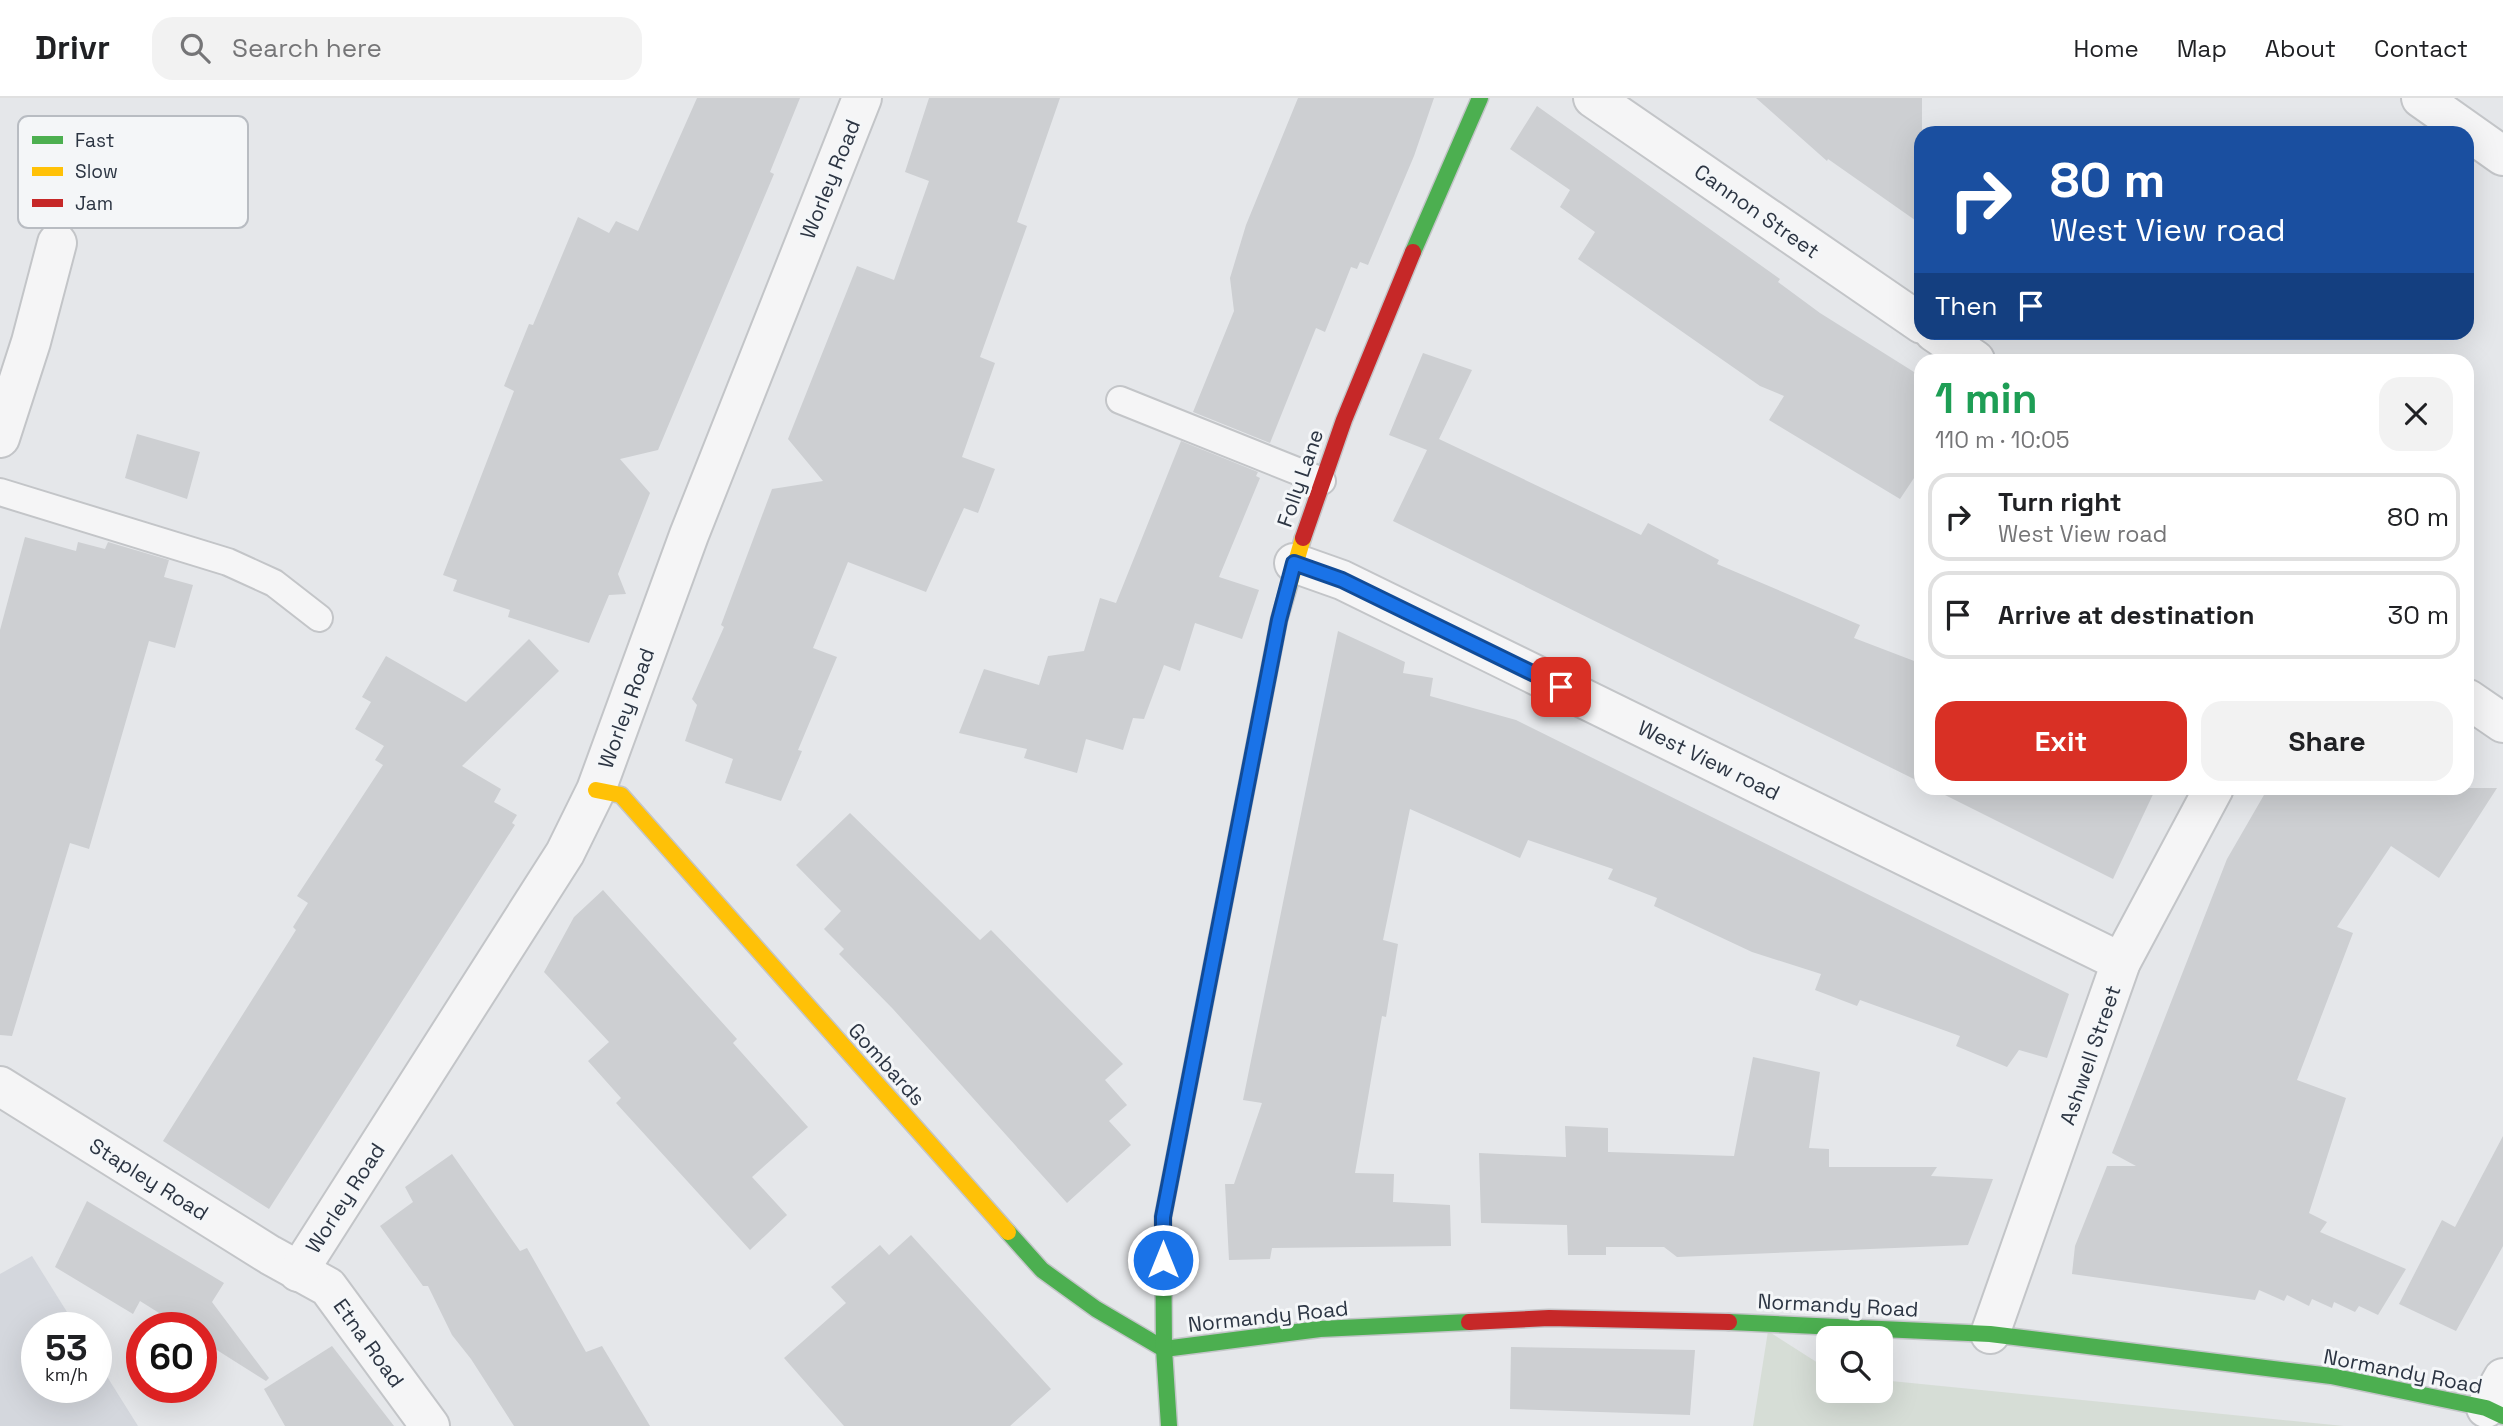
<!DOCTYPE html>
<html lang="en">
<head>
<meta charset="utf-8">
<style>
	:root { --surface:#fff; --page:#f2f2f2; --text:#202124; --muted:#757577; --line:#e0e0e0; --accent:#d93025 }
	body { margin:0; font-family:"Space Grotesk",sans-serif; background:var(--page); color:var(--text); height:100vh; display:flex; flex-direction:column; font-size:26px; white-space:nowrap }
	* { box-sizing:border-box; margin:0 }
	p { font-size:23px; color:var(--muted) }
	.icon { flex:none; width:38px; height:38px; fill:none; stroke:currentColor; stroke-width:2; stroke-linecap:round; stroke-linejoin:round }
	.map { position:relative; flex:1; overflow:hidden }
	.details { position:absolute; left:1914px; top:256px; width:560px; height:441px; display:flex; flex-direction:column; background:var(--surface); border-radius:21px; box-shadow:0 7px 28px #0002 }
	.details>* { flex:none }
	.hud { position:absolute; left:1914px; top:28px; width:560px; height:214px; border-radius:21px; box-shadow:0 7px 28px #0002; background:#1a4fa0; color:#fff; overflow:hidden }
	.tools { position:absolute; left:1816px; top:1228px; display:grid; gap:14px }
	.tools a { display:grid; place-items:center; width:77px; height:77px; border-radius:14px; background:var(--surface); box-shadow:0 7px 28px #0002; font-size:35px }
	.speed { position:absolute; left:21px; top:1214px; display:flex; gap:14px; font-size:35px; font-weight:700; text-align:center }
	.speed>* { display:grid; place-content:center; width:91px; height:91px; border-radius:50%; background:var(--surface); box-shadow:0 7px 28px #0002; line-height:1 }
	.speed small { font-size:18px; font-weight:400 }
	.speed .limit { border:10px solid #d22; background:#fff; color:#111 }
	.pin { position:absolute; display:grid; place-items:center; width:60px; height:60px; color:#fff; margin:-30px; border-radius:14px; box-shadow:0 4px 10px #0006 }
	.me { position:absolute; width:77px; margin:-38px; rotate:0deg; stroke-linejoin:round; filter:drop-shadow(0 0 5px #0008) }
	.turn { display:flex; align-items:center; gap:24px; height:147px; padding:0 21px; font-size:32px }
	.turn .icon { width:91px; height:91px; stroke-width:2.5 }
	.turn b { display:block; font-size:49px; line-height:60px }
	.then { display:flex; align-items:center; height:66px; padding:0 21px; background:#0003; gap:14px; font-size:26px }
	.round { display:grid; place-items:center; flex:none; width:74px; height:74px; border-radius:21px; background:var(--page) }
	.overview { display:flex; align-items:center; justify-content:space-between; height:119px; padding:0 21px }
	h1 { font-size:42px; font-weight:800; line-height:52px; color:#1e9e55 }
	.action { display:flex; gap:14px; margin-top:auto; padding:14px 21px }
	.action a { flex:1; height:80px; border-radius:21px; background:var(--accent); color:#fff; font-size:28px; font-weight:800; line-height:80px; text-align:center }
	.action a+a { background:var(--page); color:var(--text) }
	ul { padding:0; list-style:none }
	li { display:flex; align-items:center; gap:21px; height:88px; margin:0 14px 10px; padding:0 7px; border:4px solid var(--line); border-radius:21px }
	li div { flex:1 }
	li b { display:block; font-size:26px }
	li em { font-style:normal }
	header { display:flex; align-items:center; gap:42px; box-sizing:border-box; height:98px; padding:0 35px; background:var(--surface); border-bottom:2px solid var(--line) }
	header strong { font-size:33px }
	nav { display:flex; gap:38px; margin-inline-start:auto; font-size:24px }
	.search { width:490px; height:63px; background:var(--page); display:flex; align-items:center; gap:18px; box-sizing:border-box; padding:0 24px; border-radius:21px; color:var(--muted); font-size:26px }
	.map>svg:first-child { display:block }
	.built { fill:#d4d7dd }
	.green { fill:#d6ddd6 }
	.building { fill:#cdcfd2 }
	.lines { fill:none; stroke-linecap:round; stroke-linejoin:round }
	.lane-casing { stroke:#c3c5c8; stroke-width:30 }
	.street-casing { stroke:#c3c5c8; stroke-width:42 }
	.fast-casing { stroke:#c3c5c8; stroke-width:19 }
	.slow-casing { stroke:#c3c5c8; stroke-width:19 }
	.jam-casing { stroke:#c3c5c8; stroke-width:19 }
	.lane { stroke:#f5f5f6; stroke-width:26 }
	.street { stroke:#f5f5f6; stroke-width:38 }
	.fast { stroke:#4caf50; stroke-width:16 }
	.slow { stroke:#ffc107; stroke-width:16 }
	.jam { stroke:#c62828; stroke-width:16 }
	.route-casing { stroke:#114b97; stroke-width:18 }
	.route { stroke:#1a73e8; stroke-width:12 }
	.labels { text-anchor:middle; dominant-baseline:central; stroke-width:6; stroke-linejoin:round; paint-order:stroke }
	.street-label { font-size:21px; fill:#2c3543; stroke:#f4f6f8 }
	.key { fill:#f4f6f8; stroke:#b8bcc2; stroke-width:2 }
	.key-label { font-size:19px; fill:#2c3543 }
</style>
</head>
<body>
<header>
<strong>Drivr</strong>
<div class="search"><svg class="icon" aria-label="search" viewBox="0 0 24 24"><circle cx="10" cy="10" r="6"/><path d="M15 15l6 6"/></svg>Search here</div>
<nav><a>Home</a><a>Map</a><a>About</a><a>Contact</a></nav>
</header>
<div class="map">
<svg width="2503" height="1328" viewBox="0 0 2503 1328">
	<rect width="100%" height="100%" fill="#e5e7ea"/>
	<polygon class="built" points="32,1158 77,1230 37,1230 37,1290 96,1290 96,1261 138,1328 0,1328 0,1176"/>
	<polygon class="green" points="1768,1233 1829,1272 1829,1293 1881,1293 1881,1282 2344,1328 1753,1328"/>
	<g class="building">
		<polygon points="697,0 800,0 770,74 774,76 658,352 620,361 650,395 618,476 626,496 609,497 589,545 508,519 510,512 453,493 457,482 443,477 514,293 504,288 529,226 533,227 578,119 609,135 616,123 638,133"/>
		<polygon points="929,0 1060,0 1017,124 1027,128 980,259 995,265 962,359 995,371 978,415 964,410 926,494 848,464 813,550 837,559 798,652 802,653 781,703 725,685 733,661 685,643 697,607 692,601 724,529 721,527 772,391 823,383 788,341 857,168 894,182 929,83 905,74"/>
		<polygon points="1298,0 1434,0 1414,58 1368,167 1360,164 1357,171 1351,169 1325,234 1316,230 1270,345 1193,314 1234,213 1230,180 1246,127"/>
		<polygon points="1756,0 1922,0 1922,127 1828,61 1827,63"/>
		<polygon points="1537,8 1780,181 1778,184 1820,215 1922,279 1922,368 1900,401 1769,322 1784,298 1760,288 1578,161 1595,134 1560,109 1570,92 1510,51"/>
		<polygon points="1423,255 1472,272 1439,341 1641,437 1648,425 1719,462 1717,466 1860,527 1854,540 1922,566 1922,685 1393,423 1427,352 1389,337"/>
		<polygon points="137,336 200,354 187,401 125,380"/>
		<polygon points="1181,343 1258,374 1256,378 1260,380 1219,479 1259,492 1242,541 1195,525 1180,573 1164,567 1144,621 1133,620 1123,652 1086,641 1077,675 1024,660 1027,651 959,635 984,571 1039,587 1048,558 1084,553 1100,500 1116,505"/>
		<polygon points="25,439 76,453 78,444 105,451 108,444 169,462 164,479 193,487 175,550 149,543 89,751 70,745 12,938 0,937 0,532"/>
		<polygon points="1338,533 1405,564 1403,575 1433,580 1430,598 1516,622 2069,896 2047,960 2019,952 2007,969 1956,948 1960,938 1860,902 1857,908 1815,892 1821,876 1752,854 1654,808 1657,800 1608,781 1613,771 1528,742 1520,760 1410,711 1383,842 1398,846 1386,919 1382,918 1355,1075 1394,1076 1393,1104 1450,1107 1451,1148 1272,1150 1270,1161 1229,1162 1225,1086 1234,1086 1262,1005 1243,1002"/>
		<polygon points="529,541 559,573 462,668 501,691 494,704 517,717 512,725 515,727 269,1111 163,1043 296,832 293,829 308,805 297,798 383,667 375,662 384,648 355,631 371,604 362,599 386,558 466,604"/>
		<polygon points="1931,690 2156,690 2113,781"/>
		<polygon points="2268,690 2497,690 2439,780 2391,748 2337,829 2353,835 2297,982 2346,1000 2309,1115 2327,1124 2320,1134 2406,1171 2378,1217 2359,1208 2355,1214 2334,1204 2332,1210 2312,1201 2309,1208 2287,1197 2284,1203 2259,1192 2255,1202 2072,1176 2075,1148 2107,1068 2136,1068 2112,1055 2227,761"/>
		<polygon points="850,715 980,842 991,832 1123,966 1105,982 1127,1007 1109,1023 1131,1047 1067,1105 893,911 839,856 844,851 824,831 841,813 796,767"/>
		<polygon points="603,792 737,941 733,945 808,1029 752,1079 787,1117 750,1152 616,1005 621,1000 588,963 609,944 544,874 574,819"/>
		<polygon points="1753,959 1820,974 1809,1050 1829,1051 1829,1069 1937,1069 1931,1078 1993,1081 1968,1147 1677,1159 1664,1149 1606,1149 1606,1157 1568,1157 1567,1127 1481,1125 1479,1055 1566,1059 1565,1028 1608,1030 1608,1054 1734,1058"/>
		<polygon points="2503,1038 2503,1148 2456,1233 2399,1206 2442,1122 2455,1129"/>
		<polygon points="452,1056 520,1153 527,1150 586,1254 602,1248 650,1328 514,1328 471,1261 452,1237 428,1188 423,1188 380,1128 413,1104 405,1089"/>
		<polygon points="87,1103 224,1185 212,1204 269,1280 266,1283 201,1242 201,1230 183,1230 140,1203 133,1216 55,1169"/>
		<polygon points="911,1137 1051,1291 1010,1328 844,1328 784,1260 846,1205 831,1189 880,1147 889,1157"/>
		<polygon points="332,1248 394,1328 285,1328 264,1291"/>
		<polygon points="1511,1249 1695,1252 1690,1317 1510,1311"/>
	</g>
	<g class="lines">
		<g class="lane-casing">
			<g id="lane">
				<polyline points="1120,302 1322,383"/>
				<polyline points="0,394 228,464 274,485 319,520"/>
			</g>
		</g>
		<g class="street-casing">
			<g id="street">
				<polyline points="1593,0 1922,226"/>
				<polyline points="2421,0 2503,58"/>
				<polyline points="1934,234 1975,262"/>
				<polyline points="0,340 31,244 57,145"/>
				<polyline points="1294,465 1342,482 2121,864"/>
				<polyline points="2468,601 2503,625"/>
				<polyline points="0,988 270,1157 328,1189 430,1328"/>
				<polyline points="298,1174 565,755 596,692 689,437 862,0"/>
				<polyline points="1990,1236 2121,864 2214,690"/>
				<polyline points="2486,1310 2503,1280"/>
			</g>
		</g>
		<g class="fast-casing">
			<g id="fast">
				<polyline points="1413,154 1480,0"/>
				<polyline points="1008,1134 1042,1172 1096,1211 1164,1251 1320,1231 1469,1224"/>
				<polyline points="1729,1224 1990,1236 2331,1278 2486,1310 2503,1318"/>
				<polyline points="1169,1328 1164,1251 1163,1119 1217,841"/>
			</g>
		</g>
		<g class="slow-casing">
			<g id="slow">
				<polyline points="596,692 621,697 1008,1134"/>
				<polyline points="1217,841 1279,522 1303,440"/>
			</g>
		</g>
		<g class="jam-casing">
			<g id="jam">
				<polyline points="1303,440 1344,322 1413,154"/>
				<polyline points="1469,1224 1549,1220 1729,1224"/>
			</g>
		</g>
		<use href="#lane" class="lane"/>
		<use href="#street" class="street"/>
		<use href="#fast" class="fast"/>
		<use href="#slow" class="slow"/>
		<use href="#jam" class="jam"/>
	</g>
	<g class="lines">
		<g class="route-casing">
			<polyline id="route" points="1163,1162 1163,1119 1279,522 1294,465 1342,482 1561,589"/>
		</g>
		<use href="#route" class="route"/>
	</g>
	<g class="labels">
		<g class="street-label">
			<text transform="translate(830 81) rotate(-68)">Worley Road</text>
			<text transform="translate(1757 113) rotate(35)">Cannon Street</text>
			<text transform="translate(1300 380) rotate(-71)">Folly Lane</text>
			<text transform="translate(626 610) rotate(-70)">Worley Road</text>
			<text transform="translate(1709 662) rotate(26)">West View road</text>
			<text transform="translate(2090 957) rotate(-71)">Ashwell Street</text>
			<text transform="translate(887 966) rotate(48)">Gombards</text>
			<text transform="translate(149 1081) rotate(32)">Stapley Road</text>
			<text transform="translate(345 1100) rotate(-57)">Worley Road</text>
			<text transform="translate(1838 1207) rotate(3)">Normandy Road</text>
			<text transform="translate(1268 1218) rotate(-6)">Normandy Road</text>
			<text transform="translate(369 1245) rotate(54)">Etna Road</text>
			<text transform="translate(2403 1273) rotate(11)">Normandy Road</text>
		</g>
	</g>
	<rect x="18" y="18" width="230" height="112" rx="10" class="key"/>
	<rect x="32" y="38" width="31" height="8" fill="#4caf50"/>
	<rect x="32" y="69" width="31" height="9" fill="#ffc107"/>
	<rect x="32" y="101" width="31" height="8" fill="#c62828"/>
	<g class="key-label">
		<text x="75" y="49">Fast</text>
		<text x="75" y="80">Slow</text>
		<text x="75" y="112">Jam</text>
	</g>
</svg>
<div class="tools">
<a><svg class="icon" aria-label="search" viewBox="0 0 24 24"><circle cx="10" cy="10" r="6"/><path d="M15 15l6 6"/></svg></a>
</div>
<div class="speed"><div>53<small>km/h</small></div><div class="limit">60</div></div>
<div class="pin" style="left:1561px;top:589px;background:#d93025"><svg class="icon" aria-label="arrive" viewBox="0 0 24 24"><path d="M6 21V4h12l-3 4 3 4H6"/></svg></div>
<svg class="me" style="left:1163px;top:1162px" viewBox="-20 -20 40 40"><circle r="17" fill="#1a73e8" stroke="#fff" stroke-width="3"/><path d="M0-11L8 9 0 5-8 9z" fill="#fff"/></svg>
<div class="hud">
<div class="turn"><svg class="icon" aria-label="right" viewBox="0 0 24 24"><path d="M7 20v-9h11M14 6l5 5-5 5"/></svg><div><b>80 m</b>West View road</div></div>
<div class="then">Then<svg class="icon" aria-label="arrive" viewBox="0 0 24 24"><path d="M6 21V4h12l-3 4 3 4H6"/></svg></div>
</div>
<section class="details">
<div class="overview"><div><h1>1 min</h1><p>110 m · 10:05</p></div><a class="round"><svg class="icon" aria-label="close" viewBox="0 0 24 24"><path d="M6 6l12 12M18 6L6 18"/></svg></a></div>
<ul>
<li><svg class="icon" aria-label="right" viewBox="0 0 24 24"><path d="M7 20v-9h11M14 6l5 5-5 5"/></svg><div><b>Turn right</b><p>West View road</p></div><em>80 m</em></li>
<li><svg class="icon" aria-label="arrive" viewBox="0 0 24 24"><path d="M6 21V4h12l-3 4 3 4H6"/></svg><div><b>Arrive at destination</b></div><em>30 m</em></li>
</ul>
<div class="action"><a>Exit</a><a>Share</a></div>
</section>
</div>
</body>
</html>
